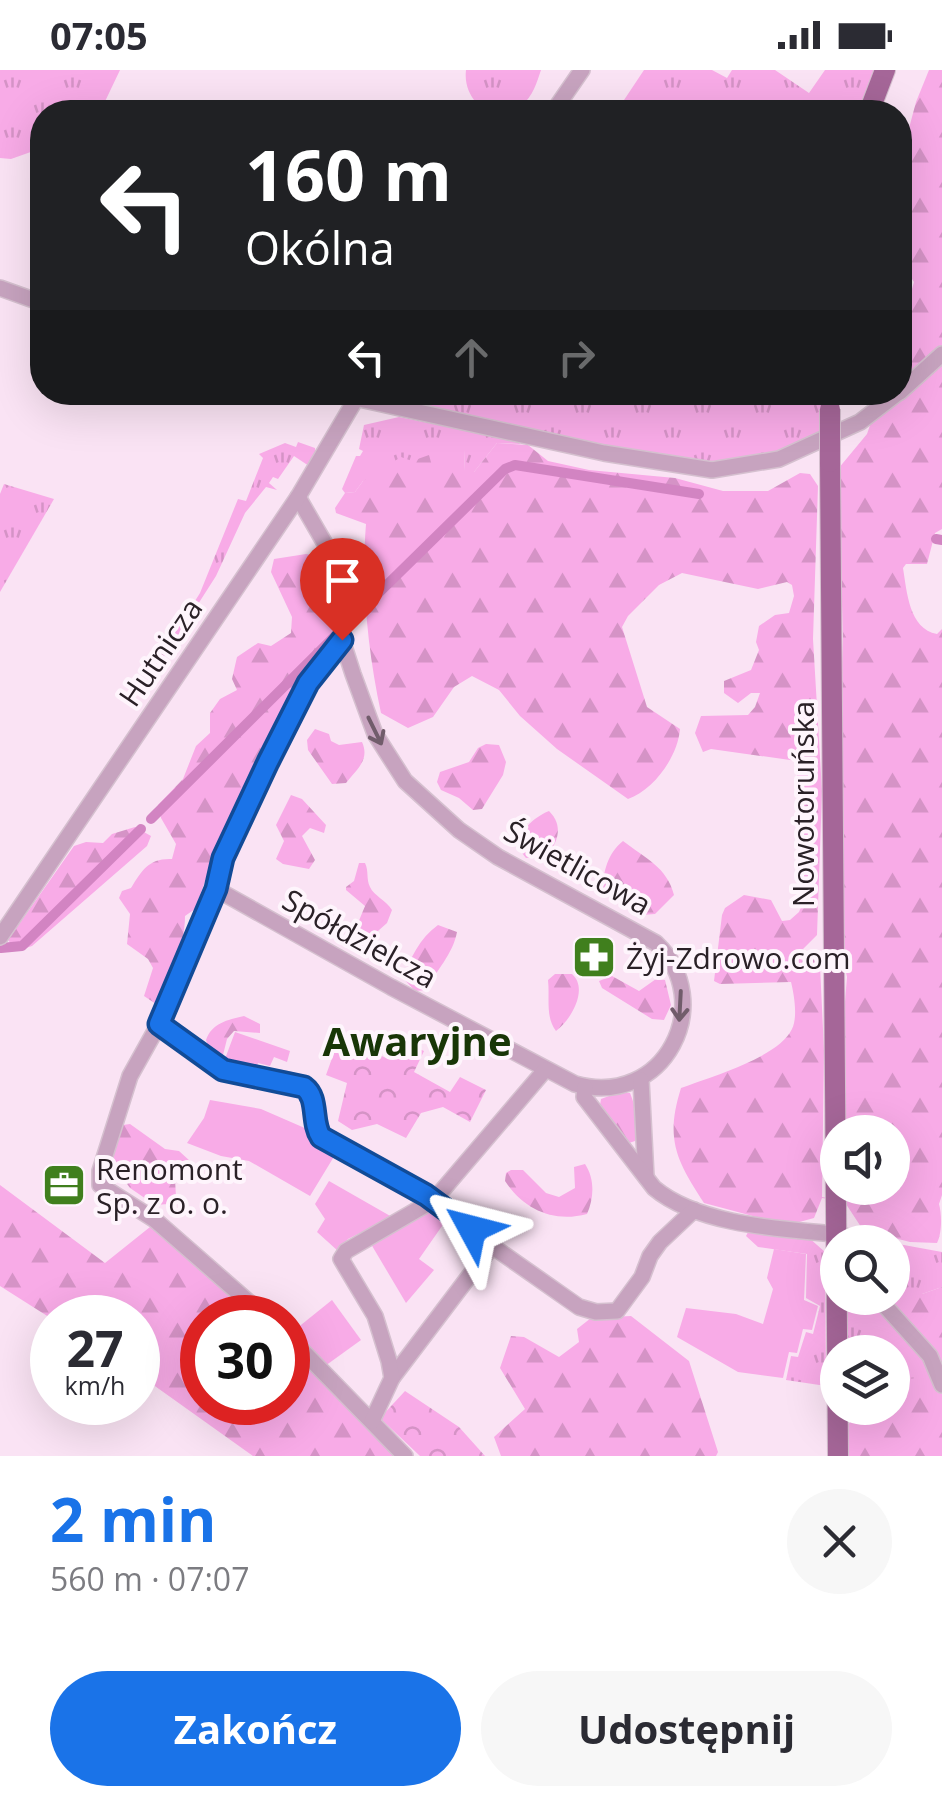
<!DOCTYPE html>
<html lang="pl">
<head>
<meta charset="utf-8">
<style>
	:root { --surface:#fff; --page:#f7f7f7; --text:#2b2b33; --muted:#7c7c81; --accent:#1a73e8 }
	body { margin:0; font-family:"Open Sans",sans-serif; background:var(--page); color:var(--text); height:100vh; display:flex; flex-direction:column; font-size:38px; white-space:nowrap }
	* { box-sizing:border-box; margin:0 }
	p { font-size:32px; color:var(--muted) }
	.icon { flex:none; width:55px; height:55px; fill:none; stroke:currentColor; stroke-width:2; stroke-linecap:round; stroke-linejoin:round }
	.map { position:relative; height:1386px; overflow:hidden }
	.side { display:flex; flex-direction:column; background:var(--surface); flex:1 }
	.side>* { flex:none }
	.hud { position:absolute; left:30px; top:30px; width:882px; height:305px; border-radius:40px; box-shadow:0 10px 40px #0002; background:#202124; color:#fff; overflow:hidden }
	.fabs { position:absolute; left:820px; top:1045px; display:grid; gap:20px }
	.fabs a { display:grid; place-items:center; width:90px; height:90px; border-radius:50%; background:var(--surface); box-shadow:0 10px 40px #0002; font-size:50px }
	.speed { position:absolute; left:30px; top:1225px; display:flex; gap:20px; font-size:50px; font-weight:700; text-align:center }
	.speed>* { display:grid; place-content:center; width:130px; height:130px; border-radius:50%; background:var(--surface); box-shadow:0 10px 40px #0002; line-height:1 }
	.speed small { font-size:25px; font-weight:400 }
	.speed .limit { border:15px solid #d22; background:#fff; color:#111 }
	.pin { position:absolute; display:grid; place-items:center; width:85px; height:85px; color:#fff; margin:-102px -42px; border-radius:50% 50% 50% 0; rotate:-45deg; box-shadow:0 0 10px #0007 }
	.pin .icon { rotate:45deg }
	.me { position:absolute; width:110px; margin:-55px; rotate:308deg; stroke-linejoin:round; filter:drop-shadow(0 0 8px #0008) }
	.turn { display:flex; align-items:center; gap:35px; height:210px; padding:0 50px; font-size:45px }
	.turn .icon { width:130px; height:130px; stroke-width:2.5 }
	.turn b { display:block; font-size:70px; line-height:85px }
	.lanes { display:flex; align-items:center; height:95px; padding:0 50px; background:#0003; justify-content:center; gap:50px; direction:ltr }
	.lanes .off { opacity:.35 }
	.round { display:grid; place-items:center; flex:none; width:105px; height:105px; border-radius:52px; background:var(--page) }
	.overview { display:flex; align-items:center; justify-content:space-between; height:170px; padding:0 50px }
	h1 { font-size:60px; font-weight:700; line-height:75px; color:var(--accent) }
	.primary-button { display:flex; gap:20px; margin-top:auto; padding:20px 50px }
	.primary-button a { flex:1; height:115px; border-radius:60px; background:var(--accent); color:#fff; font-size:40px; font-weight:700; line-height:115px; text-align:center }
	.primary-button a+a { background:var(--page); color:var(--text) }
	.status { display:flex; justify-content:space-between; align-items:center; height:70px; padding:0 50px; background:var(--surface); direction:ltr }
	.status svg { height:28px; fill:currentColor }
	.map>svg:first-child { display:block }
	.grass { fill:url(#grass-tufts) }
	.forest { fill:url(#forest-firs) }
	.park { fill:url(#park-crowns) }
	.garden { fill:#f8abe7 }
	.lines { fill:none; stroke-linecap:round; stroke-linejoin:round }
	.canal { stroke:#d284c2; stroke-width:10 }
	.minor-casing { stroke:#d5c0cf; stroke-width:18 }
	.major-casing { stroke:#d5c0cf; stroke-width:22 }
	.minor { stroke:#c7a3bf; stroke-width:15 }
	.major { stroke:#a56698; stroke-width:20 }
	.major-bridge-casing { stroke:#d5c0cf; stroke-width:22; stroke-linecap:butt }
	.major-bridge { stroke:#a56698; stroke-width:20 }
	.oneway { stroke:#715c6b }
	.route-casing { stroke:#114b97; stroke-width:25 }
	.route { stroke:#1a73e8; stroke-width:18 }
	.labels { text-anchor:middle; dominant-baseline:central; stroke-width:8; stroke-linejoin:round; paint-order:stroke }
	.street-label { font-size:30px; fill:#2a2127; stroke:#fef5fc }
	.poi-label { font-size:30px; fill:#2a2127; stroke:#fef5fc; text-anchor:start }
	.district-label { font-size:40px; font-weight:bold; fill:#183607; stroke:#fef5fc }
</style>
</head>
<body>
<div class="status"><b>07:05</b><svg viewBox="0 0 49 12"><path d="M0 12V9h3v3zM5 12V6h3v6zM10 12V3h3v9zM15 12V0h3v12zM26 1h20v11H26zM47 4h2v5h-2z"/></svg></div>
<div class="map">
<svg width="942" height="1386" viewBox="0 0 942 1386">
	<defs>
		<pattern id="grass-tufts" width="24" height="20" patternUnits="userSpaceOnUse" patternTransform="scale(2.5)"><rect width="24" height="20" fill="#f8abe7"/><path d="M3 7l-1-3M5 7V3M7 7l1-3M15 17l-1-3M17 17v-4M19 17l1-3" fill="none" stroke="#d593c6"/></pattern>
		<pattern id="forest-firs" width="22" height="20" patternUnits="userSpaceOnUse" patternTransform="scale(2.5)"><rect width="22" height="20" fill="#f8abe7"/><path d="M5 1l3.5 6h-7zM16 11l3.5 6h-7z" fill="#d593c6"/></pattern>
		<pattern id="park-crowns" width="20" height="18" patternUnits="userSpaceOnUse" patternTransform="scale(2.5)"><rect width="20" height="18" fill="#f8abe7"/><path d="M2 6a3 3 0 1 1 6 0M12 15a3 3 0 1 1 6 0" fill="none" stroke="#d593c6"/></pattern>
	</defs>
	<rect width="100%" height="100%" fill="#fae3f4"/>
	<g class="grass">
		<polygon points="0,0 120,0 100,42 42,42 42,78 11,89 0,88"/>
		<path d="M466,0H541C537,12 533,26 522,35C496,58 462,32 466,0Z"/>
		<polygon points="644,0 712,0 727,8 732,0 775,0 809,23 825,0 878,0 860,42 616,42"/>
		<polygon points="389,322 821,323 822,366 780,384 716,395 669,391 401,335"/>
		<polygon points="399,347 518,371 520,374 497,373 474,402 465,402 464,380 442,397 363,411 355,422 345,423 342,419 356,386 360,386 363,381 359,379 364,355"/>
		<polygon points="298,372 315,378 316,386 309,396 294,386 278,409 273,407 269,413 277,420 266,417 245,443 216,506 154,603 154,596 200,523 238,429 246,431 263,388 259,384 285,373 296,377"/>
		<polygon points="4,414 54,429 0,522 0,424"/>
		<polygon points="749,1160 808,1167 825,1182 826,1316 786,1310 791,1286 798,1287 806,1262 813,1264 820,1236 806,1228 807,1184 758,1177 746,1166"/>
		<path d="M893,1173L942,1182V1217L922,1224L941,1324C924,1310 912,1303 893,1317L892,1282H844V1228H892Z"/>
	</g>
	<g class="forest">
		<path d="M929,0H942V459L935,463L927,494H906L903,498C907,522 909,559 937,564L942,559V1125L939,1134C942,1145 942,1163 937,1173L910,1172L863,1160L844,1131L822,1128L814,1148L792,1154L772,1151L704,1133C676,1090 665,1069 681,1018C710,1007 778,988 792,959C798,947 794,924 791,912L720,914L714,911L722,845L725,838L744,825L771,830L782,851L790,850L799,842L804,830L798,800L797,691L711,679L703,682L695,663L701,646L748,645L755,637L760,623H751L738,633L724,623V611L751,600L759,580L756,572L759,556L775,545L789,543L794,526L792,515L787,512L758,519L682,503L659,515L628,546L622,557L647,637L680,659C678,686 654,720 628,729L557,679L520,646L499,620L472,606L454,617L433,647L408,658L381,643C368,582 361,516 366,454L336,443L335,438L345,423L355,422L363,411L401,387L412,391L429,385L432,396L442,397L444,382L464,379L465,401L474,402L497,373L528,375L548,391L589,400L675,408L723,421H768L800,403L810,404L818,416L813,569L822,721L817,865L803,879L820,896L824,980L822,1127L844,1131V1118H892V1062H843L841,981L847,907L838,864V703L843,568L838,399L867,364L881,323L900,322V261L914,212L900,191V92L916,32Z"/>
		<path d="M306,484L318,486L334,503L339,526L330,576L291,625L221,767L195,839L185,846C185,876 170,908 159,936L144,926L153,898L148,889L127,874L130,844L119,828L122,821L131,818C142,800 149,788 172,789L176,774L161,748L158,735L183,709L196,676L210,663V643L220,629L237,620L232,609L237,587L258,573L271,576L291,563L292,547L271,502L274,489Z"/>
		<path d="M315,659L329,664L331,671L339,675L362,672C370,690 357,699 346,713L332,714L308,680L307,670Z"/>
		<polygon points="486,674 499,675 506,692 503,705 482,739 473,740 459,728 441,720 437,712 440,702 469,692 478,678"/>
		<polygon points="291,725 302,729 326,755 324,763 310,758 302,766 315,790 309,799 283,794 276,789 284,771 276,755"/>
		<path d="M549,741C563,755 559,771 547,785L526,788L518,778C519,760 533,748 549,741Z"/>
		<polygon points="135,757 151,766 147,776 32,876 17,881 8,870 74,776 86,772 103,773 112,764"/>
		<path d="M623,771C645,788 667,797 674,825L655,844L642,845L631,825L607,827L602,820C604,801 607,784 623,771Z"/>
		<path d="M359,793H365C369,801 366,809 370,817C374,826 386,830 392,840L387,853L369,869L358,865V853L365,836L346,820V817L354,811Z"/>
		<path d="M438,855L457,862C453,884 436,901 426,920L415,921L404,909C409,889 420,868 438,855Z"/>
		<path d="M555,904H572C589,919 571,950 556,961C545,947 550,927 548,910Z"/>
		<polygon points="612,906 639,921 656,909 665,910 671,935 664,950 652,949 602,918 599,911"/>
		<path d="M244,946L260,954V963L234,961L227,969L223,985L210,982L206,970C212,953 227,950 244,946Z"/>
		<path d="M617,1023H630C636,1037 639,1056 635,1071L629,1073L600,1035L601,1029Z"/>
		<polygon points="130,1054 165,1079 179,1081 190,1091 175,1109 176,1127 168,1134 155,1135 130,1118 112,1093 116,1067 123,1055"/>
		<path d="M585,1094C595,1109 594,1128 587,1144C554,1153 524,1140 505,1111L506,1103L511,1100H523L546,1123L559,1127L575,1118L574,1097Z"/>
		<polygon points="0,1115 105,1193 155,1153 261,1247 202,1248 202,1332 288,1332 288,1272 397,1386 253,1386 138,1304 138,1248 52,1249 0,1216"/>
		<polygon points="942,1217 942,1302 899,1241 922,1224"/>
		<polygon points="631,1246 689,1291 718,1382 716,1386 501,1386 494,1367 525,1339 500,1298 511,1266 524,1267 559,1287 579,1272 577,1259 591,1248"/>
		<polygon points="916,1308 924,1309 942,1324 942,1386 846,1386 845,1357 866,1338 892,1338 893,1317 902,1310"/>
	</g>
	<g class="park">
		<polygon points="340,966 388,989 399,970 424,981 414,1002 450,1022 460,1007 486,1020 470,1052 443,1037 421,1043 406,1068 377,1054 352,1060 338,1051 347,1013 326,1005"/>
		<polygon points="405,1321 459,1357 485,1386 420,1386 380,1348"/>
	</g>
	<g class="garden">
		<polygon points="235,962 290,981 287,992 274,987 270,996 258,993 255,1003 222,997"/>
		<polygon points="210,1030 261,1039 307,1059 306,1063 338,1080 310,1126 249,1091 221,1086 187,1073 204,1048"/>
		<polygon points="329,1111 392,1147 348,1169 338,1181 317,1162 325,1149 315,1134"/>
		<polygon points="433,1132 449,1146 419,1189 434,1200 406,1233 368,1169"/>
		<polygon points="774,1179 806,1184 804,1230 818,1236 812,1260 803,1259 797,1283 789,1282 783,1308 738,1302 677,1267 686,1238 736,1244 763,1254 773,1219 767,1208"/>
		<polygon points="332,1230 361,1270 325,1296 291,1263"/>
	</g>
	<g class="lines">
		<g class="canal">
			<polyline points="936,469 942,470"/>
			<polyline points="349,552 505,399 515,395 699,424"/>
			<polyline points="151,749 336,565"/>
			<polyline points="1,878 22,876 141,759"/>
		</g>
		<g class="minor-casing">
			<g id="minor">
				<polyline points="553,42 582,0"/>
				<polyline points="0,218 42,233"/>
				<polyline points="328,322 604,383 712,400 779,389 860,352 899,322"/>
				<polyline points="900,322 942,284"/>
				<path d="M216,819L391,917L575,1014C665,1039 718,932 656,873L498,787L459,760L405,711L375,664L353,604L342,570L344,538L339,498L298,427"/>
				<polyline points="0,867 298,427 360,322"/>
				<path d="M159,954C179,969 201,992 224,1001C245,1008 296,1004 310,1021C319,1033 313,1054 321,1067L434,1130L545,1000"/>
				<polyline points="641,1010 646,1107"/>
				<path d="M585,1017L584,1027L654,1118C698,1155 781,1159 836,1164L848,1167L854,1172"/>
				<polyline points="878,1228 930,1286 942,1315"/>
				<polyline points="267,1248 155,1150 100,1115 100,1101 130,1006 159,954 216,819 223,788 308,613 342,570"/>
				<polyline points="288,1266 405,1386"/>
				<polyline points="392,1308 492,1176"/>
				<polyline points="372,1351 392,1308 389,1291 375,1246 341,1189 346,1181 434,1130 492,1176 579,1237 596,1242 617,1241 642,1207 650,1186 660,1172 694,1140"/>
			</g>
		</g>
		<g class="major-casing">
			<g id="major">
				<polyline points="869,42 885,0"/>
				<polyline points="830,392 838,1386"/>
			</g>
		</g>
		<use href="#minor" class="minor"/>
		<use href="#major" class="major"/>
		<g class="major-bridge-casing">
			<polyline id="major-bridge" points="830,392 830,339"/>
		</g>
		<use href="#major-bridge" class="major-bridge"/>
	</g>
	<defs><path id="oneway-shaft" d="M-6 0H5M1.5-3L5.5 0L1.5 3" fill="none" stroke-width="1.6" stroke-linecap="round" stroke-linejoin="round" transform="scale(2.5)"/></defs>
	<g class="oneway">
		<use href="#oneway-shaft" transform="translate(375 661) rotate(64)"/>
		<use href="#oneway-shaft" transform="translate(680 936) rotate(93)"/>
	</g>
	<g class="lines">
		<g class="route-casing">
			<path id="route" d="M342,570L308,613L268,692L223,788L216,819L159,954L223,1000L304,1017C319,1028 311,1052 321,1067L426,1125L472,1159"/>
		</g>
		<use href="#route" class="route"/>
	</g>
	<defs>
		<g id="pharmacy-square" transform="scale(2.25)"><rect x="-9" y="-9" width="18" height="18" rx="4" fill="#407f1d" stroke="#fef5fc"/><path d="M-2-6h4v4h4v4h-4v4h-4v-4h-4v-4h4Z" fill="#fff"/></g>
		<g id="office-square" transform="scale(2.25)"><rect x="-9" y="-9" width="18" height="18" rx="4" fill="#407f1d" stroke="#fef5fc"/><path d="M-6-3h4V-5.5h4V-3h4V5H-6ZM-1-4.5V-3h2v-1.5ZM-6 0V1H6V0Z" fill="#fff"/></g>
	</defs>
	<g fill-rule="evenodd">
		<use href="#pharmacy-square" x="594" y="887"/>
		<use href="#office-square" x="64" y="1115"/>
	</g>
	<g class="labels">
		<g class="street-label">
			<text transform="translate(160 582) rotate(-56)">Hutnicza</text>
			<text transform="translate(802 734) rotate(-90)">Nowotoruńska</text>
			<text transform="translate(578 797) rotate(29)">Świetlicowa</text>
			<text transform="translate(360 868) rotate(29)">Spółdzielcza</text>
		</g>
		<g class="poi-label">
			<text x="626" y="887">Żyj-Zdrowo.com</text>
			<text x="96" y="1098">Renomont<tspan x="96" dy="34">Sp. z o. o.</tspan></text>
		</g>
		<g class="district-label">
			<text x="417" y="970">Awaryjne</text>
		</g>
	</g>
</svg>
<div class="fabs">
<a><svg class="icon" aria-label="sound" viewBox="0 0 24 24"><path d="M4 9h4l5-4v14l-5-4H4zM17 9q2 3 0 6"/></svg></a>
<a><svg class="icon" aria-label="search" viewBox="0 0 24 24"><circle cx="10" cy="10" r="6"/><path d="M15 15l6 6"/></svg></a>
<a><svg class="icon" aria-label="layers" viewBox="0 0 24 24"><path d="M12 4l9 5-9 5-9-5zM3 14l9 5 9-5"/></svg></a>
</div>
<div class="speed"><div>27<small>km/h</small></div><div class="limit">30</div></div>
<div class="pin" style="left:342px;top:570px;background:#d93025"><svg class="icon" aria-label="arrive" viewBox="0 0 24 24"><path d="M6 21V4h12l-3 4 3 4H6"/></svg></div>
<svg class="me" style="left:472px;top:1159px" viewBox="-20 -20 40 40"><path d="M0-17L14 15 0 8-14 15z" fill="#1a73e8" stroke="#fff" stroke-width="4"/></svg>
<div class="hud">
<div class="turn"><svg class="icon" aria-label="left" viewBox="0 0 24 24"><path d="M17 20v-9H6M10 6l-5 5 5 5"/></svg><div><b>160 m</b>Okólna</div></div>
<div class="lanes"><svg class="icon" aria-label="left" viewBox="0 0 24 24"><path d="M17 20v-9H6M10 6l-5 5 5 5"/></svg><svg class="icon off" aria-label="ahead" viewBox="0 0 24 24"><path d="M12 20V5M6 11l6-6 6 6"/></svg><svg class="icon off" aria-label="right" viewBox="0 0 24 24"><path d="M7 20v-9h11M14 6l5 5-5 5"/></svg></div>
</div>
</div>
<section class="side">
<div class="overview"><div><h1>2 min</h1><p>560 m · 07:07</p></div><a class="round"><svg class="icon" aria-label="close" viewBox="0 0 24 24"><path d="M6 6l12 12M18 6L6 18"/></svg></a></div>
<div class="primary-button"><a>Zakończ</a><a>Udostępnij</a></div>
</section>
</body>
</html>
